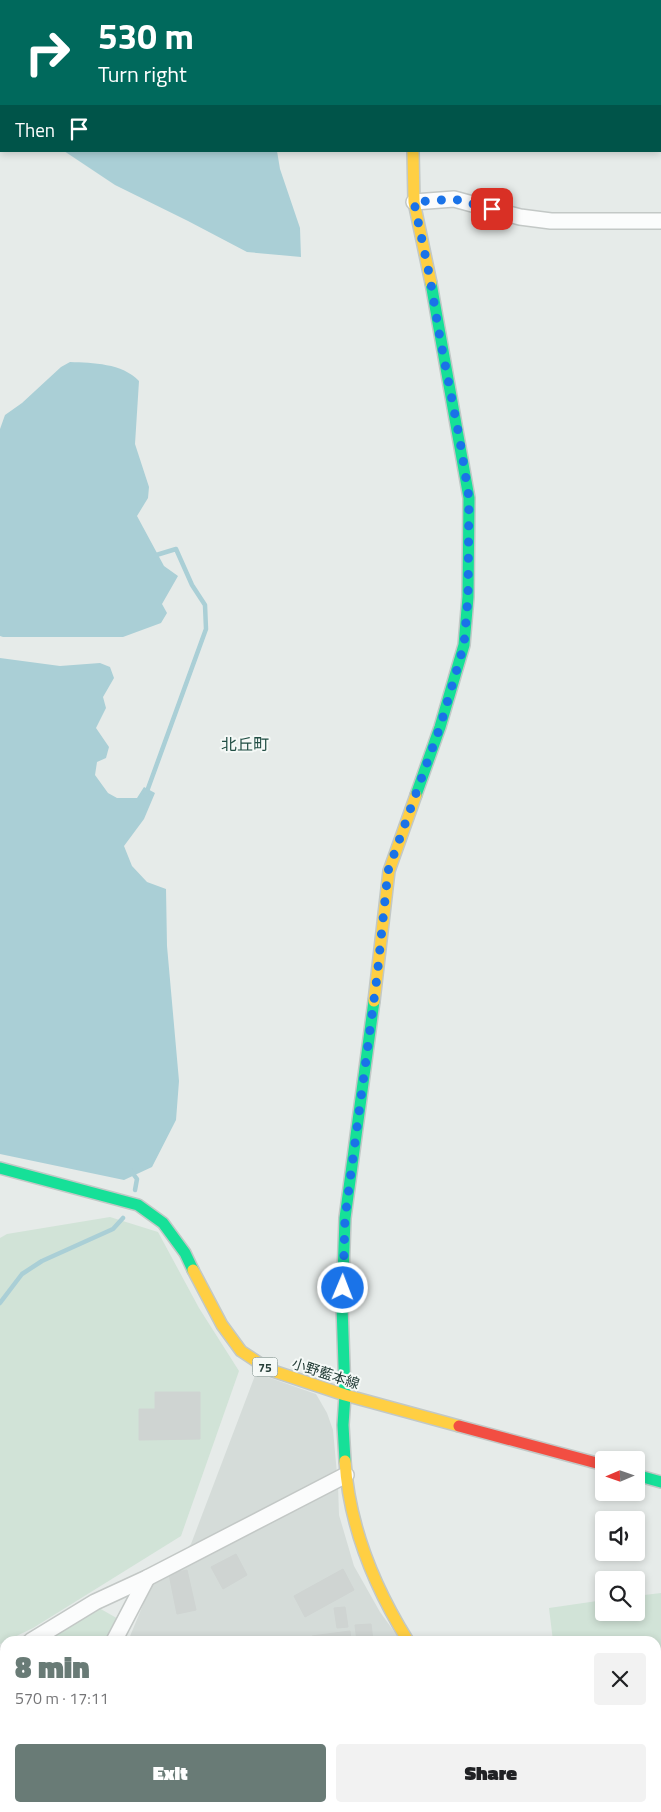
<!DOCTYPE html>
<html lang="en">
<head>
<meta charset="utf-8">
<style>
	:root { --surface:#fff; --page:#f2f2f2; --text:#202124; --muted:#757577; --accent:#697b76 }
	body { margin:0; font-family:"Titillium Web","Noto Sans JP",sans-serif; background:var(--page); color:var(--text); height:100vh; display:flex; flex-direction:column; font-size:19px; white-space:nowrap }
	* { box-sizing:border-box; margin:0 }
	p { font-size:16px; color:var(--muted) }
	.icon { flex:none; width:28px; height:28px; fill:none; stroke:currentColor; stroke-width:2; stroke-linecap:round; stroke-linejoin:round }
	.map { position:relative; flex:1; overflow:hidden }
	.sheet { position:absolute; left:0px; top:1636px; width:661px; height:176px; display:flex; flex-direction:column; background:var(--surface); border-radius:15px 15px 0 0; box-shadow:0 2px 8px #0003 }
	.sheet>* { flex:none }
	.banner { position:absolute; left:0px; top:0px; width:661px; height:152px; box-shadow:0 2px 8px #0003; background:#00695c; color:#fff; overflow:hidden }
	.needle { width:32px; rotate:268deg }
	.fabs { position:absolute; left:595px; top:1451px; display:grid; gap:10px }
	.fabs a { display:grid; place-items:center; width:50px; height:50px; border-radius:5px; background:var(--surface); box-shadow:0 2px 8px #0003; font-size:25px }
	.pin { position:absolute; display:grid; place-items:center; width:42px; height:42px; color:#fff; margin:-21px; border-radius:10px; box-shadow:0 2px 8px #0006 }
	.me { position:absolute; width:55px; margin:-28px; rotate:1deg; stroke-linejoin:round; filter:drop-shadow(0 0 4px #0008) }
	.turn { display:flex; align-items:center; gap:18px; height:105px; padding:0 15px; font-size:22px }
	.turn .icon { width:65px; height:65px; stroke-width:2.5 }
	.turn b { display:block; font-size:35px; line-height:42px }
	.then { display:flex; align-items:center; height:48px; padding:0 15px; background:#0003; gap:10px; font-size:19px }
	.round { display:grid; place-items:center; flex:none; width:52px; height:52px; border-radius:5px; background:var(--page) }
	.overview { display:flex; align-items:center; justify-content:space-between; height:85px; padding:0 15px }
	h1 { font-size:30px; font-weight:800; line-height:38px; color:var(--accent) }
	.button { display:flex; gap:10px; margin-top:auto; padding:10px 15px }
	.button a { flex:1; height:58px; border-radius:5px; background:var(--accent); color:#fff; font-size:20px; font-weight:800; line-height:58px; text-align:center }
	.button a+a { background:var(--page); color:var(--text) }
	.map>svg:first-child { display:block }
	.built { fill:#d5dcd9 }
	.green { fill:#d1e3d7 }
	.water { fill:#aacfd6 }
	.lines { fill:none; stroke-linecap:round; stroke-linejoin:round }
	.stream { stroke:#aacfd6; stroke-width:4.5 }
	.building { fill:#cfd4d2; stroke:#cfd4d2 }
	.street-casing { stroke:#c3c8c6; stroke-width:18 }
	.fast-casing { stroke:#c2c8c6; stroke-width:14 }
	.slow-casing { stroke:#c2c8c6; stroke-width:14 }
	.jam-casing { stroke:#c2c8c6; stroke-width:14 }
	.street { stroke:#fbfcfc; stroke-width:15 }
	.fast { stroke:#16e098; stroke-width:11 }
	.slow { stroke:#ffcf43; stroke-width:11 }
	.jam { stroke:#f24e42; stroke-width:11 }
	.route { stroke:#1a73e8; stroke-width:9; stroke-dasharray:0 16.2 }
	.labels { text-anchor:middle; dominant-baseline:central; stroke-width:4; stroke-linejoin:round; paint-order:stroke }
	.shield { fill:#f5f9f7; stroke:#637671; stroke-width:1 }
	.shield-label { font-size:12px; font-weight:bold; fill:#253e38 }
	.street-label { font-size:14px; fill:#253e38; stroke:#f5f9f7 }
	.quarter-label { font-size:16px; fill:#224f45; stroke:#f5f9f7 }
</style>
</head>
<body>
<div class="map">
<svg width="661" height="1812" viewBox="0 0 661 1812">
	<rect width="100%" height="100%" fill="#e6ebe9"/>
	<g class="built">
		<polygon points="256,1373 316,1394 327,1413 333,1430 338,1485 339,1515 354,1566 380,1612 401,1641 128,1641 150,1588 191,1544"/>
		<polygon points="53,1808 521,1808 524,1812 51,1812"/>
	</g>
	<g class="green">
		<polygon points="110,1217 158,1232 199,1308 239,1371 181,1536 33,1628 0,1644 0,1238 7,1234"/>
		<polygon points="661,1593 661,1796 656,1794 656,1641 553,1641 549,1608 604,1600 604,1612 636,1612 636,1596"/>
		<polygon points="99,1608 120,1620 107,1641 47,1641"/>
		<polygon points="53,1808 229,1808 227,1812 51,1812"/>
	</g>
	<g class="water">
		<rect x="17" y="0" width="252" height="1"/>
		<polygon points="64,151 277,151 280,169 300,228 301,257 247,252 188,221 115,185"/>
		<path d="M70,362C93,363 122,363 139,381L135,444L149,487L148,498L137,516L164,566L178,576L162,604L167,613L161,623L123,637H3L0,636V429L5,415L22,403L61,367Z"/>
		<polygon points="0,658 60,666 100,663 110,667 114,678 103,697 106,708 96,728 109,747 106,758 97,762 95,775 108,793 117,798 137,798 144,787 155,793 144,819 124,846 132,866 147,882 166,889 167,946 179,1081 176,1120 152,1167 124,1180 0,1154"/>
	</g>
	<g class="lines">
		<g class="stream">
			<polyline points="146,794 206,629 205,605 192,585 176,549 153,556"/>
			<polyline points="131,1171 137,1179 135,1190"/>
			<polyline points="0,1303 22,1274 42,1261 113,1229 123,1218"/>
		</g>
	</g>
	<g class="building">
		<polygon points="155,1392 200,1392 200,1439 139,1440 139,1409 155,1409"/>
		<polygon points="236,1554 247,1575 223,1589 211,1567"/>
		<polygon points="343,1569 354,1590 305,1617 294,1596"/>
		<polygon points="187,1570 196,1610 177,1614 169,1574"/>
		<polygon points="345,1607 348,1627 337,1628 334,1608"/>
		<polygon points="371,1624 373,1641 357,1641 355,1625"/>
		<polygon points="350,1631 351,1641 313,1641 312,1636"/>
		<polygon points="226,1808 270,1808 280,1812 225,1812"/>
		<polygon points="302,1808 367,1808 358,1812 304,1812"/>
		<polygon points="419,1808 432,1808 434,1812 411,1812"/>
	</g>
	<g class="lines">
		<g class="street-casing">
			<g id="street">
				<polyline points="414,202 454,199 520,217 551,221 661,221"/>
				<polyline points="31,1641 95,1602 147,1578 346,1475"/>
				<polyline points="114,1641 147,1578"/>
				<polyline points="0,1660 5,1657"/>
				<polyline points="37,1812 39,1808"/>
			</g>
		</g>
		<g class="fast-casing">
			<g id="fast">
				<polyline points="416,795 440,727 464,645 468,597 469,498 431,283"/>
				<polyline points="0,1168 138,1205 163,1223 185,1253 193,1270"/>
				<polyline points="345,1461 343,1425 345,1395 342,1306 345,1218 374,1001"/>
				<polyline points="636,1475 661,1482"/>
			</g>
		</g>
		<g class="slow-casing">
			<g id="slow">
				<polyline points="431,0 431,1"/>
				<polyline points="413,151 414,202 431,283"/>
				<polyline points="374,1001 389,871 416,795"/>
				<polyline points="193,1270 222,1325 241,1351 270,1370 345,1395 459,1426"/>
				<path d="M345,1461C349,1525 375,1588 408,1641"/>
				<polyline points="526,1808 530,1812"/>
			</g>
		</g>
		<g class="jam-casing">
			<polyline id="jam" points="459,1426 604,1465"/>
		</g>
		<use href="#street" class="street"/>
		<use href="#fast" class="fast"/>
		<use href="#slow" class="slow"/>
		<use href="#jam" class="jam"/>
	</g>
	<g class="lines">
		<polyline class="route" points="343,1288 345,1218 377,977 388,871 440,727 464,645 468,597 469,498 460,441 440,338 430,278 414,202 454,199 492,209"/>
	</g>
	<g class="labels">
		<rect class="shield" x="252.5" y="1357.5" width="25" height="19" rx="4"/>
		<g class="shield-label">
			<text x="265" y="1367">75</text>
		</g>
		<g class="street-label">
			<text transform="translate(326 1373) rotate(18)">小野藍本線</text>
		</g>
		<g class="quarter-label">
			<text x="245" y="744">北丘町</text>
		</g>
	</g>
</svg>
<div class="fabs">
<a><svg class="needle" viewBox="-14 -14 28 28"><path d="M0-13l5 13h-10z" fill="#e53935"/><path d="M0 13l5-13h-10z" fill="#757577"/></svg></a>
<a><svg class="icon" aria-label="sound" viewBox="0 0 24 24"><path d="M4 9h4l5-4v14l-5-4H4zM17 9q2 3 0 6"/></svg></a>
<a><svg class="icon" aria-label="search" viewBox="0 0 24 24"><circle cx="10" cy="10" r="6"/><path d="M15 15l6 6"/></svg></a>
</div>
<div class="pin" style="left:492px;top:209px;background:#d93025"><svg class="icon" aria-label="arrive" viewBox="0 0 24 24"><path d="M6 21V4h12l-3 4 3 4H6"/></svg></div>
<svg class="me" style="left:343px;top:1288px" viewBox="-20 -20 40 40"><circle r="17" fill="#1a73e8" stroke="#fff" stroke-width="3"/><path d="M0-11L8 9 0 5-8 9z" fill="#fff"/></svg>
<div class="banner">
<div class="turn"><svg class="icon" aria-label="right" viewBox="0 0 24 24"><path d="M7 20v-9h11M14 6l5 5-5 5"/></svg><div><b>530 m</b>Turn right</div></div>
<div class="then">Then<svg class="icon" aria-label="arrive" viewBox="0 0 24 24"><path d="M6 21V4h12l-3 4 3 4H6"/></svg></div>
</div>
<section class="sheet">
<div class="overview"><div><h1>8 min</h1><p>570 m · 17:11</p></div><a class="round"><svg class="icon" aria-label="close" viewBox="0 0 24 24"><path d="M6 6l12 12M18 6L6 18"/></svg></a></div>
<div class="button"><a>Exit</a><a>Share</a></div>
</section>
</div>
</body>
</html>
